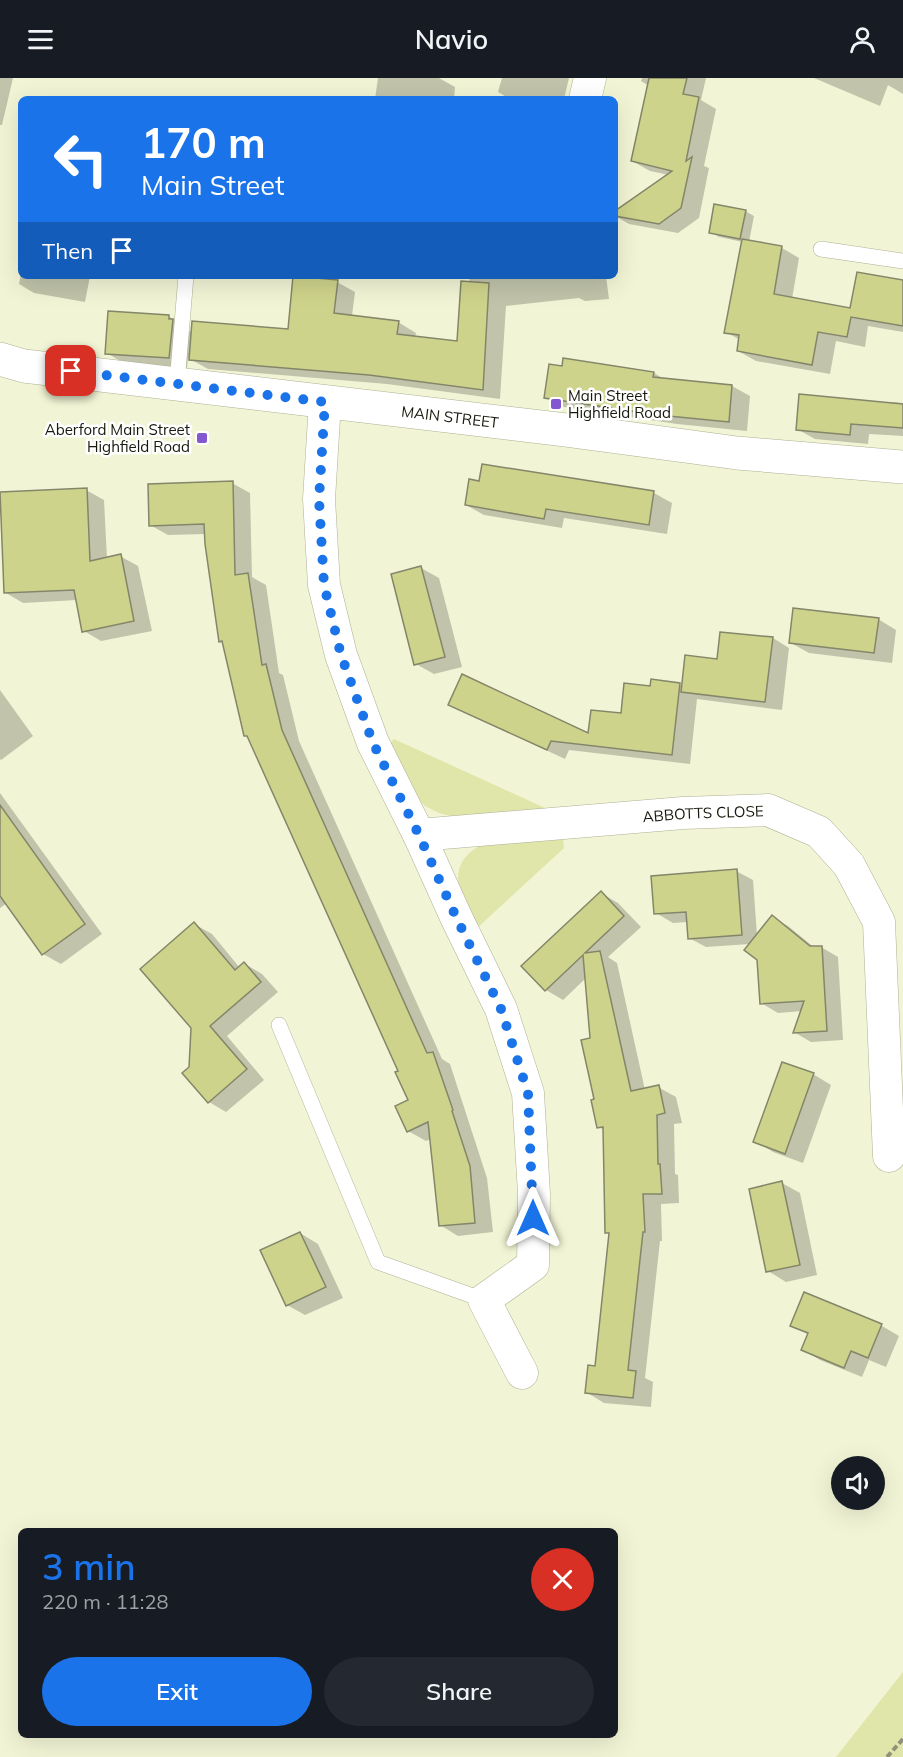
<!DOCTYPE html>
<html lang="en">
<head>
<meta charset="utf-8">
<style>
	:root { --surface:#171b24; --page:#242831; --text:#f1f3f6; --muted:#9ea1a6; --accent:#1a73e8 }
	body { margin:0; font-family:Mulish,sans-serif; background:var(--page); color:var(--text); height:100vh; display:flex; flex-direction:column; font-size:22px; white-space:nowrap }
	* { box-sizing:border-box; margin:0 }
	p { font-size:20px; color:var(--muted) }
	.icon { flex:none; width:33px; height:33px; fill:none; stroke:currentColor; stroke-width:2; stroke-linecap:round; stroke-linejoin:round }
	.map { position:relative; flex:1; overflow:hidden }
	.side { position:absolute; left:18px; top:1450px; width:600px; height:210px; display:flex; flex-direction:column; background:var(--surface); border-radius:9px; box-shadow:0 6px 24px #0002 }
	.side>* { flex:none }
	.top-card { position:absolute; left:18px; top:18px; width:600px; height:183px; border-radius:9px; box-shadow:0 6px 24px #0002; background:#1a73e8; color:#fff; overflow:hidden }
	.tools { position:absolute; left:831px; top:1378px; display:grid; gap:12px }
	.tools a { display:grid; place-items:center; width:54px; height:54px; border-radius:50%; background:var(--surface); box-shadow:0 6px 24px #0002; font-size:30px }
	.pin { position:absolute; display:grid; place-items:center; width:51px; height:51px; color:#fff; margin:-26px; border-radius:12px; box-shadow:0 3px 9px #0006 }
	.me { position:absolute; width:66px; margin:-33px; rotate:0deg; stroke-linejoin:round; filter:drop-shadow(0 0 4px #0008) }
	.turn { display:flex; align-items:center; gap:21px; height:126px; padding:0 24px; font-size:27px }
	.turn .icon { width:78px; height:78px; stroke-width:2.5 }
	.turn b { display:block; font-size:42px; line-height:51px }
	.then { display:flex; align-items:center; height:57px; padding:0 24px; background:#0003; gap:12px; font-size:22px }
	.round { display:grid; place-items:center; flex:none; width:63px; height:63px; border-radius:32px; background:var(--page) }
	.head { display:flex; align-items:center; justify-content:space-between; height:102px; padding:0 24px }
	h1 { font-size:36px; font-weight:600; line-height:45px; color:var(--accent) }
	.primary-button { display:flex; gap:12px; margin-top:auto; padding:12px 24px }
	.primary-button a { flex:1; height:69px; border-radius:36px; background:var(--accent); color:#fff; font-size:24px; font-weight:600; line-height:69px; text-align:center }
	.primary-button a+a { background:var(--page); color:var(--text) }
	header { display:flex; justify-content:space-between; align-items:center; height:78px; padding:0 24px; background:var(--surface); font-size:27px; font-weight:600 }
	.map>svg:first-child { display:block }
	.green { fill:#e0e5a9 }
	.shadow { fill:#0003 }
	.building { fill:#ced38b; stroke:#84866a; stroke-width:1.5 }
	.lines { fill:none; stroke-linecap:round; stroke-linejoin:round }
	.lane-casing { stroke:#aeb093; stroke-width:16 }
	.street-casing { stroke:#aeb093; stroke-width:33 }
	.secondary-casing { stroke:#aeb093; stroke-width:34 }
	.path { stroke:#8f917b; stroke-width:4; stroke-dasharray:6 3; stroke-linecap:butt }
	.lane { stroke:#fff; stroke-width:15 }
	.street { stroke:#fff; stroke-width:32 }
	.secondary { stroke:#fff; stroke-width:33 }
	.route { stroke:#1a73e8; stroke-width:10; stroke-dasharray:0 18 }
	.poi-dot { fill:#8257d0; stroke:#fff; stroke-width:2 }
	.labels { text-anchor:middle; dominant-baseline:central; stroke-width:5; stroke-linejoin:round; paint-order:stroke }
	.poi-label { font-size:15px; fill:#18190e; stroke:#fff; text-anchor:start }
	.street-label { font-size:15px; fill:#18190e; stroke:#fff }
</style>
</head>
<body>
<header><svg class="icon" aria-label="menu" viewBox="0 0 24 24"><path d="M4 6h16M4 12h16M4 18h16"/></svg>Navio<svg class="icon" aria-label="person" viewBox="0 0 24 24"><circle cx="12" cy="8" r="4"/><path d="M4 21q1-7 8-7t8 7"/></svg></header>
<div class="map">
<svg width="903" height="1679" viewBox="0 0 903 1679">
	<rect width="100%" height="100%" fill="#f2f5d5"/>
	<g class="green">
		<polygon points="394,661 545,730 545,733 454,739 439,735 425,728 414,717 389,666"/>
		<path d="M563,760L564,770L475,852C463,821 442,790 479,768Z"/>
		<polygon points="903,1594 903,1679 836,1679"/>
	</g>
	<g class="shadow">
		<polygon points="0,0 13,0 2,47 0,47"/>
		<polygon points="378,0 439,0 455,9 454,21 375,21"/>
		<polygon points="502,0 569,0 564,21 510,21 498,14"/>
		<polygon points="642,0 706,0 701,22 716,31 704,88 709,90 699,140 678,155 629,146 615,138 615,135 669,97 650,93 632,83 649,8 641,3"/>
		<polygon points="814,0 903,0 903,16 888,7 880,28"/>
		<polygon points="745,133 754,138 749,164 782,170 799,180 792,221 851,232 903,204 903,254 868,248 865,269 836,263 830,296 756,283 738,273 740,262 726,254 743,164 719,159 711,154"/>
		<polygon points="21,196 21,198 90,198 85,224 34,215 19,206"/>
		<polygon points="470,198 606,198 609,221 585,223 579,220 506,228 500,321 387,306 208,291 188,280 187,290 125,286 107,275 168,238 186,248 186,251 193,255 290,253 337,204 355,214 352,238 398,244 416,255 415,259 458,265"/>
		<polygon points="654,295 664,301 732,308 750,318 747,353 677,346 564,329 546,319"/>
		<polygon points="891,324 903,325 903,358 869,356 868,366 815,361 797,351 891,326"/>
		<polygon points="483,387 654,415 672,425 667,456 564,440 562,450 484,437 466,427 480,404"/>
		<polygon points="232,405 250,415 252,499 266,507 279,595 283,597 299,663 442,981 450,986 487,1100 493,1154 458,1158 440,1147 431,1061 426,1063 408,1053 410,1023 399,994 249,659 246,657 224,565 220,563 206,456 168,457 150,447"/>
		<polygon points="86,412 104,422 107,481 120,478 138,488 152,553 101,563 84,553 77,522 23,525 6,515"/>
		<polygon points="421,490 439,500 462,589 434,596 416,586"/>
		<polygon points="878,541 896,552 892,585 809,575 791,565"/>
		<polygon points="773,560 789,570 782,632 697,621 690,686 569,672 565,681 468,636 450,626 589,657 622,637 651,610 680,607 683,609 718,583"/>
		<polygon points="0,612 33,658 1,682 0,681"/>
		<polygon points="0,715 102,856 61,886 43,876 7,825 0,830"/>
		<polygon points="736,793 753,802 757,857 772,839 788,848 815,870 821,869 838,879 843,962 811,964 794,954 802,933 778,935 761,925 758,882 750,866 706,869 689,860 688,844 673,845 656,835"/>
		<polygon points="601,815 618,825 641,849 608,879 617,885 645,1012 658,1009 676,1019 682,1045 674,1046 675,1096 678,1097 679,1125 661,1126 662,1163 660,1163 645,1300 653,1304 651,1329 604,1325 586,1314 596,1290 610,1156 607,1154 604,1052 599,1049 586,900 563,922 546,912"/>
		<polygon points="194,846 212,856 240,890 245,886 262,896 278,914 227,958 264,1002 226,1034 209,1024 190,990"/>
		<polygon points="813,996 831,1007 803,1085 773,1074 755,1063"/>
		<polygon points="782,1105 800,1115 817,1197 786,1204 768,1193"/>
		<polygon points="300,1155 318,1166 343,1220 305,1237 287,1227"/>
		<polygon points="805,1216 882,1248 899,1258 886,1289 869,1282 862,1299 820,1282 803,1272 809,1257 792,1247"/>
	</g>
	<g class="building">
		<polygon points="649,0 687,0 683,16 699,19 686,83 692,79 681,130 659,146 615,138 615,133 672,93 631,83"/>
		<polygon points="714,126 746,132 740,161 709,155"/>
		<polygon points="742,161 782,168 774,216 850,230 857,194 903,202 903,248 851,239 847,259 818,254 812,287 737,273 739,257 724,255"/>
		<polygon points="293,198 338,202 334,235 399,243 397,256 457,263 461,203 489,205 483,312 369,297 189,282 192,243 288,251"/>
		<polygon points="108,233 169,237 169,241 173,241 169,280 105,276"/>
		<polygon points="563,280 654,294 653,299 732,307 729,344 658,337 544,320 549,286 562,288"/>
		<polygon points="799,316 903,326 903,350 851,346 850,357 796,352"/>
		<polygon points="482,386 654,413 649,447 546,431 544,441 465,427 469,401 479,403"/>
		<polygon points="233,403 235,497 248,495 262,587 266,586 282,652 427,975 433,974 453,1032 452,1033 470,1088 475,1145 439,1148 428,1044 407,1054 395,1028 408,1022 395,994 398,993 247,658 244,658 222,563 219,564 205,466 204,446 149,448 148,406"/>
		<polygon points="87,410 90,483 121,476 134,543 82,554 74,512 4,515 0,414"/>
		<polygon points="421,488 445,579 414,587 391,496"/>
		<polygon points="793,530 879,540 874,575 789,565"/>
		<polygon points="720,554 773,559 765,624 681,614 685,577 717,581"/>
		<polygon points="462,596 588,655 591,632 621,635 624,605 650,608 651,601 680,605 672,677 551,663 547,672 448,627"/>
		<polygon points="0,727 85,846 42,877 0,818"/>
		<polygon points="737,791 742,857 688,861 686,834 654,836 651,798"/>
		<polygon points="601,813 624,838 585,875 600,873 631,1013 659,1007 665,1035 657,1037 658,1086 660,1086 662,1116 643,1116 645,1154 643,1154 628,1292 636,1293 633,1320 585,1315 588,1287 595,1288 609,1155 605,1155 603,1049 597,1050 591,1022 594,1021 581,962 590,960 583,877 545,913 521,888"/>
		<polygon points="772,837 810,868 822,868 827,953 793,955 804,923 760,926 757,882 744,872"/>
		<polygon points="194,844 235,892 244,884 261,904 210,948 247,991 208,1025 182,995 189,989 191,950 140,891"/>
		<polygon points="782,984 814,995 785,1076 753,1064"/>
		<polygon points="782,1103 800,1187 766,1194 749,1111"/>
		<polygon points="300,1154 326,1209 286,1228 260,1172"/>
		<polygon points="804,1214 882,1246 868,1280 851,1273 844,1290 801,1272 808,1255 790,1248"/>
	</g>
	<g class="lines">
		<g class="lane-casing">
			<g id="lane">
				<polyline points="821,171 903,183"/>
				<polyline points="177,305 186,198"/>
				<polyline points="279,947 378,1184 484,1222"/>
			</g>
		</g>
		<g class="street-casing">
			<g id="street">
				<polyline points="585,21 590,0"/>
				<polyline points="325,324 319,421 324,507 341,577 373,665 419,757 456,839 501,931 528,1015 534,1116 533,1187 484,1222 522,1295"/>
				<path id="s1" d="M419,757L683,735L768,732L819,754L849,787L879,844L889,1078"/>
			</g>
		</g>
		<g class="secondary-casing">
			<g id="secondary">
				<path id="s2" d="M0,281L24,288L566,352L737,375L903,389"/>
			</g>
		</g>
		<polyline class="path" points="887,1679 903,1661"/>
		<use href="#lane" class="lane"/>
		<use href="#street" class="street"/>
		<use href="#secondary" class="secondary"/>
	</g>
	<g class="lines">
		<polyline class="route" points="71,293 325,324 319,421 324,507 341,577 373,665 419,757 456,839 501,931 528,1015 533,1140"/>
	</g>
	<g class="poi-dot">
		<rect x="550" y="320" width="12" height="12" rx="3"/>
		<rect x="196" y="354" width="12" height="12" rx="3"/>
	</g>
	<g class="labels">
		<g class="poi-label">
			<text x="568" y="317">Main Street<tspan x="568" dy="17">Highfield Road</tspan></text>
			<text x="190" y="351" text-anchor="end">Aberford Main Street<tspan x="190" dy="17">Highfield Road</tspan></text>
		</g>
		<g class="street-label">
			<text stroke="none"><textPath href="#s2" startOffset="454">MAIN STREET</textPath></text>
			<text stroke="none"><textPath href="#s1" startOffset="285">ABBOTTS CLOSE</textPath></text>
		</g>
	</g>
</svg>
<div class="tools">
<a><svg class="icon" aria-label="sound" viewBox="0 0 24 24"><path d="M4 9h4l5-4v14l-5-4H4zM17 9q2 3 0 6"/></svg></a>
</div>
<div class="pin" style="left:71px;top:293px;background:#d93025"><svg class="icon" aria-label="arrive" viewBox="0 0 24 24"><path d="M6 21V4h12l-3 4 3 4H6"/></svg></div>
<svg class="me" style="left:533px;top:1140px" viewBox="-20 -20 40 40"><path d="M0-17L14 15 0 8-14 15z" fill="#1a73e8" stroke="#fff" stroke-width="4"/></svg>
<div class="top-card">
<div class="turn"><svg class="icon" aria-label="left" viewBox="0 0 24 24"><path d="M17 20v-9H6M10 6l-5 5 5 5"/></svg><div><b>170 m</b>Main Street</div></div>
<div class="then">Then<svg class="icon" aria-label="arrive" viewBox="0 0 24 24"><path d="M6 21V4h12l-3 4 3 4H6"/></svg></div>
</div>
<section class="side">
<div class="head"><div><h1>3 min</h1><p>220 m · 11:28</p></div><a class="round" style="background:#d93025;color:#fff"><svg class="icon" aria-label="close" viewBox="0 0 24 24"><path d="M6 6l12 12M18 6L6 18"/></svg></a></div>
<div class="primary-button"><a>Exit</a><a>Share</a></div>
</section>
</div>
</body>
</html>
